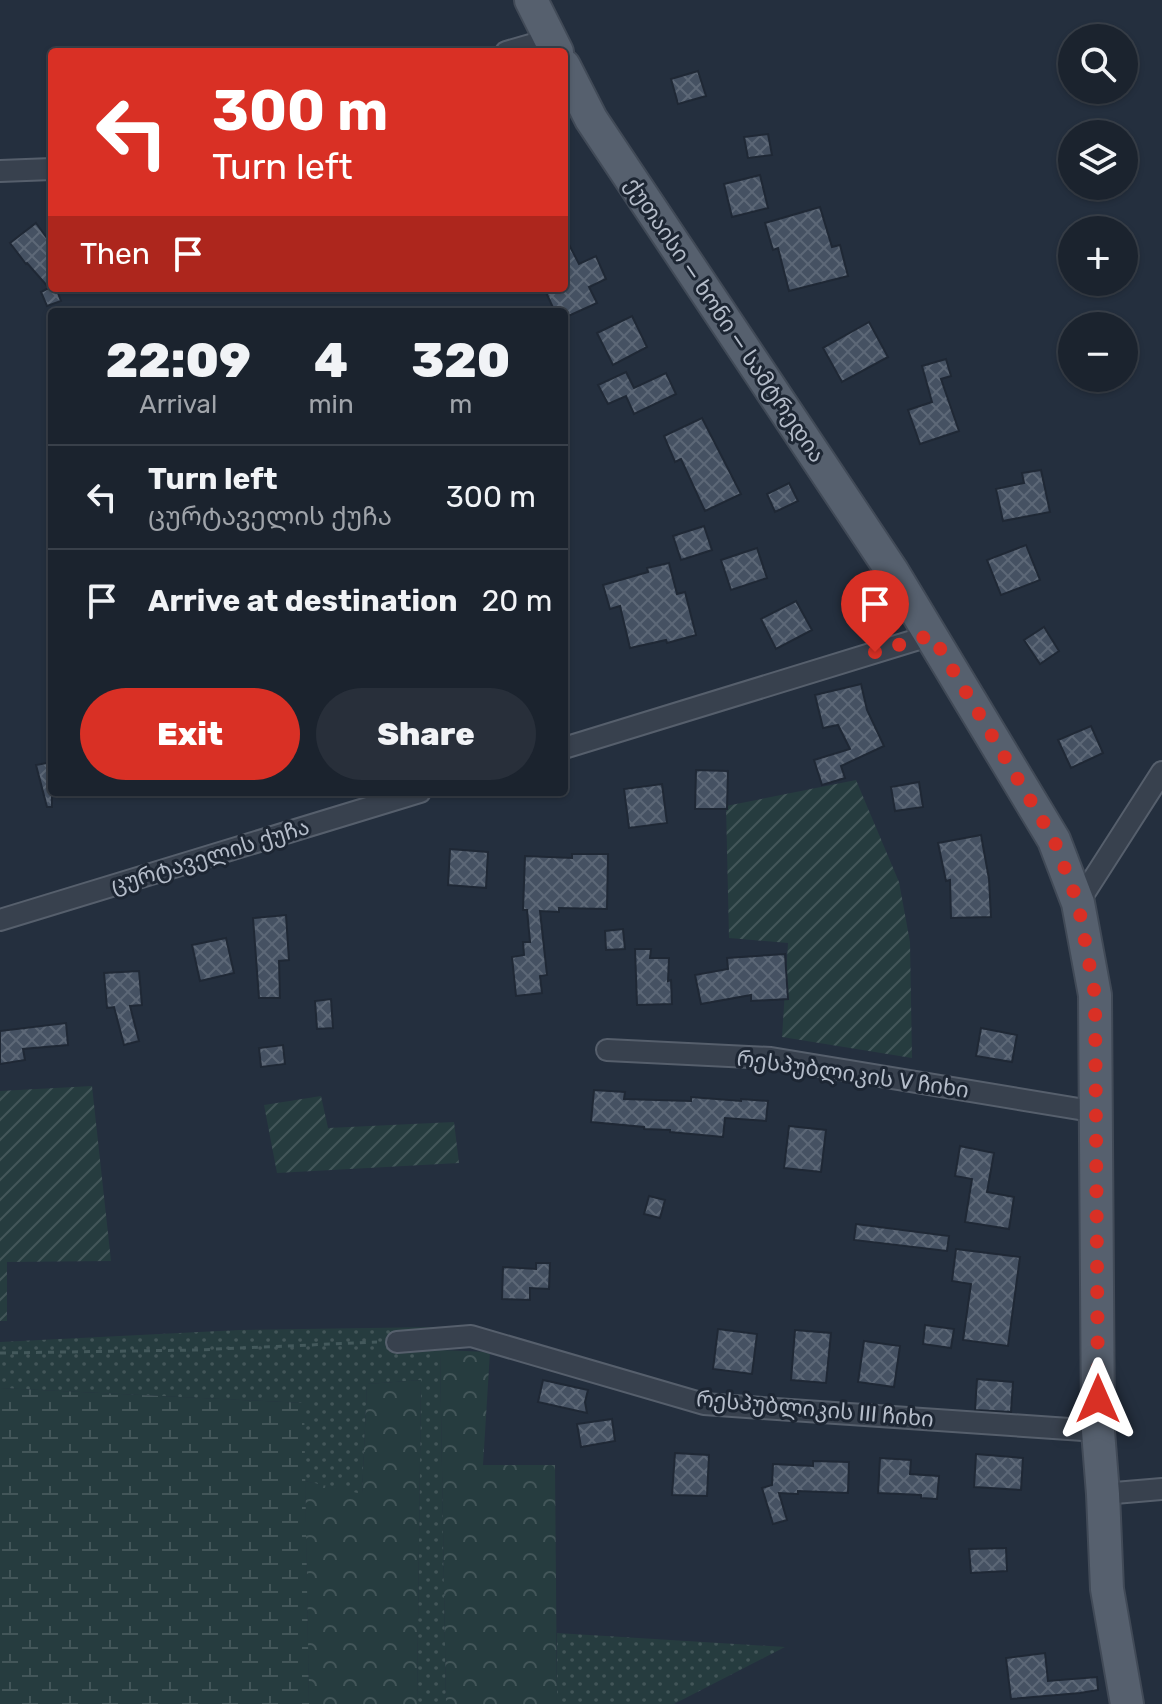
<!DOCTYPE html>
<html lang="en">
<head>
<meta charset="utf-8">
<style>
	:root { --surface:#1b232e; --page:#282f3a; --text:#f1f3f6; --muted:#a0a4aa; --line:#39404a; --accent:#d93025 }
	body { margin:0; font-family:Rubik,"Noto Sans Georgian",sans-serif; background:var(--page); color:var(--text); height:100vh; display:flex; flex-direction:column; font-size:30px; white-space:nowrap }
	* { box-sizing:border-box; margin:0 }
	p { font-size:26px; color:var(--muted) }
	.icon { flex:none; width:44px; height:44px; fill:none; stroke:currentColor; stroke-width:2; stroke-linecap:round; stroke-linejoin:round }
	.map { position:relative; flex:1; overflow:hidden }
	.drawer { position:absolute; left:48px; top:308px; width:520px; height:488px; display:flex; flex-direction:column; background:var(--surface); border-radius:8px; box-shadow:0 2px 6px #0004,0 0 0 2px var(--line) }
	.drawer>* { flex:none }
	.banner { position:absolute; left:48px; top:48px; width:520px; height:244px; border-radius:8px; box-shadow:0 2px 6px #0004,0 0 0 2px var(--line); background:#d93025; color:#fff; overflow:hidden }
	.controls { position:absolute; left:1058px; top:24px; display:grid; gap:16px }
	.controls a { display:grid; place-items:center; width:80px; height:80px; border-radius:50%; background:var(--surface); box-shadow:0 2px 6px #0004,0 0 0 2px var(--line); font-size:40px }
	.pin { position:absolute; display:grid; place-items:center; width:68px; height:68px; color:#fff; margin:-82px -34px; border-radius:50% 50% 50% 0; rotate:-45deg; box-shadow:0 0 8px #0007 }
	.pin .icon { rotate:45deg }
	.me { position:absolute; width:88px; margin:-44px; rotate:0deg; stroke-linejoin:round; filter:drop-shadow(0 0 6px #0008) }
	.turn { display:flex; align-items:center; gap:28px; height:168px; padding:0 32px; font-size:36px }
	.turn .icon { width:104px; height:104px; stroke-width:2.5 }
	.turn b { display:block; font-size:56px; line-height:68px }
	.then { display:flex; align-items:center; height:76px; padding:0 32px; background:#0003; gap:16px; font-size:30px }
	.eta { display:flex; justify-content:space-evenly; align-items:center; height:136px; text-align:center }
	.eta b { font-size:48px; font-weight:800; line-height:56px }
	.primary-button { display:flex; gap:16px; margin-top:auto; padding:16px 32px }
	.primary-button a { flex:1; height:92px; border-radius:48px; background:var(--accent); color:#fff; font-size:32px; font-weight:800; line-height:92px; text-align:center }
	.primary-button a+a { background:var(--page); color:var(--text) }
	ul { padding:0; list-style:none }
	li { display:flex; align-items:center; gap:24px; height:104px; padding:0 32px; border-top:2px solid var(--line) }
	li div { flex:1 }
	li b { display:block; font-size:30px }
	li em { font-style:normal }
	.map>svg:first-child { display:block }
	.grass { fill:url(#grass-dots) }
	.forest { fill:url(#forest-crowns) }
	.wetland { fill:url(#wetland-marsh) }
	.garden { fill:url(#garden-furrows) }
	.building { fill:url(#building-cross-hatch); stroke:#1f2835; stroke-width:2 }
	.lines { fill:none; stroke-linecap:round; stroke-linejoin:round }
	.street-casing { stroke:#565f6c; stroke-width:24 }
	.primary-casing { stroke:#414a57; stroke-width:36 }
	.path { stroke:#44595c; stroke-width:3; stroke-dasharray:6 6; stroke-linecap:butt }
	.street { stroke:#38414e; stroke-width:20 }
	.primary { stroke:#56606e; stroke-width:32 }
	.route { stroke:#d93025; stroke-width:14; stroke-dasharray:0 25.2 }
	.labels { text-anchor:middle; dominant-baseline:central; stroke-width:6; stroke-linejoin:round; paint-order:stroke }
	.street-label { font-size:22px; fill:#b4bcc9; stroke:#1d2633 }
</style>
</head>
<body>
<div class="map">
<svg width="1162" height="1704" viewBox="0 0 1162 1704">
	<defs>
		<pattern id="grass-dots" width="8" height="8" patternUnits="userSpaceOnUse" patternTransform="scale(2)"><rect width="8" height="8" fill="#263c3f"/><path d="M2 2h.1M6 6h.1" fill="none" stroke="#435659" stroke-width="1.8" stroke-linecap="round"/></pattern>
		<pattern id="forest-crowns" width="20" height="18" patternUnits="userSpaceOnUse" patternTransform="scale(2)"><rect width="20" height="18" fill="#263c3f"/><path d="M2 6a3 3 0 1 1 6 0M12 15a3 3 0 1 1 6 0" fill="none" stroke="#435659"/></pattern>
		<pattern id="wetland-marsh" width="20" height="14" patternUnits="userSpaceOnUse" patternTransform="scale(2)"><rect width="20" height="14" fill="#263c3f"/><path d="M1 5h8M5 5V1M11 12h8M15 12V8" fill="none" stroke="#435659"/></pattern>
		<pattern id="garden-furrows" width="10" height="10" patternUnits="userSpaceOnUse" patternTransform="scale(2)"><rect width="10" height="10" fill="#263c3f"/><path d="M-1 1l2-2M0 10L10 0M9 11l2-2" fill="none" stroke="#435659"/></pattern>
		<pattern id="building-cross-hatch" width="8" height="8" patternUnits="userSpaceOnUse" patternTransform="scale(2)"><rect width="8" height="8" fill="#455162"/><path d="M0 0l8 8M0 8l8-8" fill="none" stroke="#5d6877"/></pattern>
	</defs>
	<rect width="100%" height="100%" fill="#242f3e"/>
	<g class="grass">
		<polygon points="435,1327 440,1350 446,1704 417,1704 421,1380 367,1384 362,1495 305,1481 303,1403 0,1388 0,1342 239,1330"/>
		<polygon points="557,1633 785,1647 674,1704 557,1704"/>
	</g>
	<g class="forest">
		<polygon points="440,1350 490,1352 483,1465 555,1465 557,1704 446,1704"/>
		<polygon points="421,1380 417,1704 309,1704 305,1481 362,1494 367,1384"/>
	</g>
	<polygon class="wetland" points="0,1388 304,1403 309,1704 0,1704"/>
	<g class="garden">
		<polygon points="856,780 899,882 910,942 912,1058 782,1037 788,943 729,938 726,806"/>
		<polygon points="92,1086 111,1261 7,1262 7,1321 0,1321 0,1091"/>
		<polygon points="321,1096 328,1128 454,1122 459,1163 277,1173 264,1105"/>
	</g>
	<g class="building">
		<polygon points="698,71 706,96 678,104 671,79"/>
		<polygon points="768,134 772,155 748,158 744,137"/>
		<polygon points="760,175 768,208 732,217 724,184"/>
		<polygon points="820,207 832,247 840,245 848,276 789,291 778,248 773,250 765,223"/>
		<polygon points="36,223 52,245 52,275 50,274 52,288 56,288 61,301 47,306 41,292 49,288 27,263 26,264 10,243"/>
		<polygon points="564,235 579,264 596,256 606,279 589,287 597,303 564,318 564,312 555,312 544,288 564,288"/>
		<polygon points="632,316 647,347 613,365 597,333"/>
		<polygon points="869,322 888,357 842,382 823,348"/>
		<polygon points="946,359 951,376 941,379 959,431 920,444 908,410 932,402 922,366"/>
		<polygon points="626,372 634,388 666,373 676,394 634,414 626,396 608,404 598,385"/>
		<polygon points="702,418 741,494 705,511 681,459 675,462 664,436"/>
		<polygon points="1041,470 1050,512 1003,521 996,489 1024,483 1022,473"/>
		<polygon points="789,483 798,501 775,512 767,494"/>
		<polygon points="704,526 712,550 681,560 673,536"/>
		<polygon points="1026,545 1040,580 1001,595 987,560"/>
		<polygon points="757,548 767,578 731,590 721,560"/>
		<polygon points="669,563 677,594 685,592 696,635 667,643 666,640 630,648 620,606 610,609 603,585 648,572 647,568"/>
		<polygon points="796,601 812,630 776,649 761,619"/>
		<polygon points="1044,627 1059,651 1040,664 1024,640"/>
		<polygon points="861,684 867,710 884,746 841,766 845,778 822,785 814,760 850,749 838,725 823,728 815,695"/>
		<polygon points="1091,726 1103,753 1071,768 1058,740"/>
		<polygon points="52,762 52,807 47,807 36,765"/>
		<polygon points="696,770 728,771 727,809 695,809"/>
		<polygon points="919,782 923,807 895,811 891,787"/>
		<polygon points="662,784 667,823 629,828 624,789"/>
		<polygon points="981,835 989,879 991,917 951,918 950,880 946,881 938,843"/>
		<polygon points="450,849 488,852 486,888 448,885"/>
		<polygon points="572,854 608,854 607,909 559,908 559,912 540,911 547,975 540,976 542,993 516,996 512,957 524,955 523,942 530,942 527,910 523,910 525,856 572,858"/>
		<polygon points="286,915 289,960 279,961 280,998 259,998 253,918"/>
		<polygon points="623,929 625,949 606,950 605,931"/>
		<polygon points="226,938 234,973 200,981 192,945"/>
		<polygon points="635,949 651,949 650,958 669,958 668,981 671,980 672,1004 637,1005"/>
		<polygon points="785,954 788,999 751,1001 751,995 701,1004 695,975 728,969 727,958"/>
		<polygon points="139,971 142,1005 130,1006 139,1041 124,1045 114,1007 107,1008 104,973"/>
		<polygon points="331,999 333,1028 317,1029 315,1001"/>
		<polygon points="66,1023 68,1045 23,1049 25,1060 0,1064 0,1031"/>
		<polygon points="981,1028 1017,1035 1012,1062 976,1056"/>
		<polygon points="283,1045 285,1064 261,1067 259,1048"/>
		<polygon points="594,1090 625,1092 624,1099 691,1101 691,1097 741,1101 741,1099 768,1101 766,1121 725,1118 723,1137 670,1132 670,1130 644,1129 644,1127 591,1122"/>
		<polygon points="789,1126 826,1130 821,1172 784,1168"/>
		<polygon points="960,1146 994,1153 987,1192 1014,1197 1009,1229 965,1222 972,1179 955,1176"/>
		<polygon points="649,1196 665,1200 660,1218 644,1214"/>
		<polygon points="856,1224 949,1236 947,1251 854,1240"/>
		<polygon points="956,1249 1020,1257 1008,1346 963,1340 971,1284 952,1281"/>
		<polygon points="536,1263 550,1263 549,1289 530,1288 530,1300 502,1299 503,1267 536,1269"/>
		<polygon points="925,1325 954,1329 951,1348 923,1344"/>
		<polygon points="718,1329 757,1334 752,1374 713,1369"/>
		<polygon points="795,1330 831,1333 826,1383 791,1380"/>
		<polygon points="864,1341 900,1346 894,1387 858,1382"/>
		<polygon points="977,1379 1013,1382 1011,1412 975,1410"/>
		<polygon points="543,1380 588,1390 585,1402 587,1413 538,1402"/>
		<polygon points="612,1419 615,1441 581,1447 577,1424"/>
		<polygon points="675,1453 709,1455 707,1496 672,1495"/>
		<polygon points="976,1454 1023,1458 1021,1490 974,1487"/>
		<polygon points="880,1458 911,1460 910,1474 939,1476 937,1499 921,1498 921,1495 878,1493"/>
		<polygon points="813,1461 849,1462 848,1493 798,1491 798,1494 779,1493 787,1520 773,1524 762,1488 772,1485 773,1464 813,1466"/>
		<polygon points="1006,1548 1007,1571 971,1573 969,1549"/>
		<polygon points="1045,1653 1048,1681 1097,1677 1098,1690 1080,1693 1011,1699 1006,1658"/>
	</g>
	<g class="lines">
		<g class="street-casing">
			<g id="street">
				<polyline points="506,52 551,39"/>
				<polyline points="0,171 52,169"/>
				<polyline points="564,748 932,635"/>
				<polyline points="1078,903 1162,772"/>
				<polyline points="0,920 420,792"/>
				<polyline points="607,1050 771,1058 1097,1112"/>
				<polyline points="397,1342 471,1336 704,1404 1098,1431"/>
				<polyline points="1103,1494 1162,1489"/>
			</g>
		</g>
		<g class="primary-casing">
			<g id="primary">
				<polyline points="531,0 557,52"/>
				<polyline points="564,66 591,119 892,571 1054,840 1078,903 1095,995 1098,1431 1103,1494 1107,1589 1127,1704"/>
			</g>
		</g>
		<polyline class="path" points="0,1353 196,1350 377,1342"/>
		<use href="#street" class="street"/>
		<use href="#primary" class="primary"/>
	</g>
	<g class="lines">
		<polyline class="route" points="875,652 932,635 1054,840 1078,903 1095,995 1098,1399"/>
	</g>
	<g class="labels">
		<g class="street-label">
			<text transform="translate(725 320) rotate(56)">ქუთაისი — ხონი — სამტრედია</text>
			<text transform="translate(210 856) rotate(-17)">ცურტაველის ქუჩა</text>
			<text transform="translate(853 1074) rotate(8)">რესპუბლიკის V ჩიხი</text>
			<text transform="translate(815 1409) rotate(5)">რესპუბლიკის III ჩიხი</text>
		</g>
	</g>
</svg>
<div class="controls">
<a><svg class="icon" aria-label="search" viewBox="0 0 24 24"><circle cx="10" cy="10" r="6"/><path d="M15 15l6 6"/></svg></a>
<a><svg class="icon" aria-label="layers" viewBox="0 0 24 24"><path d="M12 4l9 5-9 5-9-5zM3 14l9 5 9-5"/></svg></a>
<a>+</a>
<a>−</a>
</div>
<div class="pin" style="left:875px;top:652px;background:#d93025"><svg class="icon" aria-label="arrive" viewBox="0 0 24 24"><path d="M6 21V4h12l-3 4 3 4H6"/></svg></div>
<svg class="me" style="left:1098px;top:1399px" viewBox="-20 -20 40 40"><path d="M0-17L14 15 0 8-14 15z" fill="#d93025" stroke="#fff" stroke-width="4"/></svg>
<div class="banner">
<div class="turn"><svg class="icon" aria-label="left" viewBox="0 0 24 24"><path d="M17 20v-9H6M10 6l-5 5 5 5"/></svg><div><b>300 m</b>Turn left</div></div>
<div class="then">Then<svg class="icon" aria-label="arrive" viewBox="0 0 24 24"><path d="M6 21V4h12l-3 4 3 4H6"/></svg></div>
</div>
<section class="drawer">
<div class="eta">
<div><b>22:09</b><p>Arrival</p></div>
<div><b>4</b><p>min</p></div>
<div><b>320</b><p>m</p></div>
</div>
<ul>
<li><svg class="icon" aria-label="left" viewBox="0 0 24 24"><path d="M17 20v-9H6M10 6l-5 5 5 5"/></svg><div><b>Turn left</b><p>ცურტაველის ქუჩა</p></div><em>300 m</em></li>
<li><svg class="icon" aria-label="arrive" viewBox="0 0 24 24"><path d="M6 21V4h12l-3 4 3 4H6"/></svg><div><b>Arrive at destination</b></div><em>20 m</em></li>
</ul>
<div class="primary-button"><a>Exit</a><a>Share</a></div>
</section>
</div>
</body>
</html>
